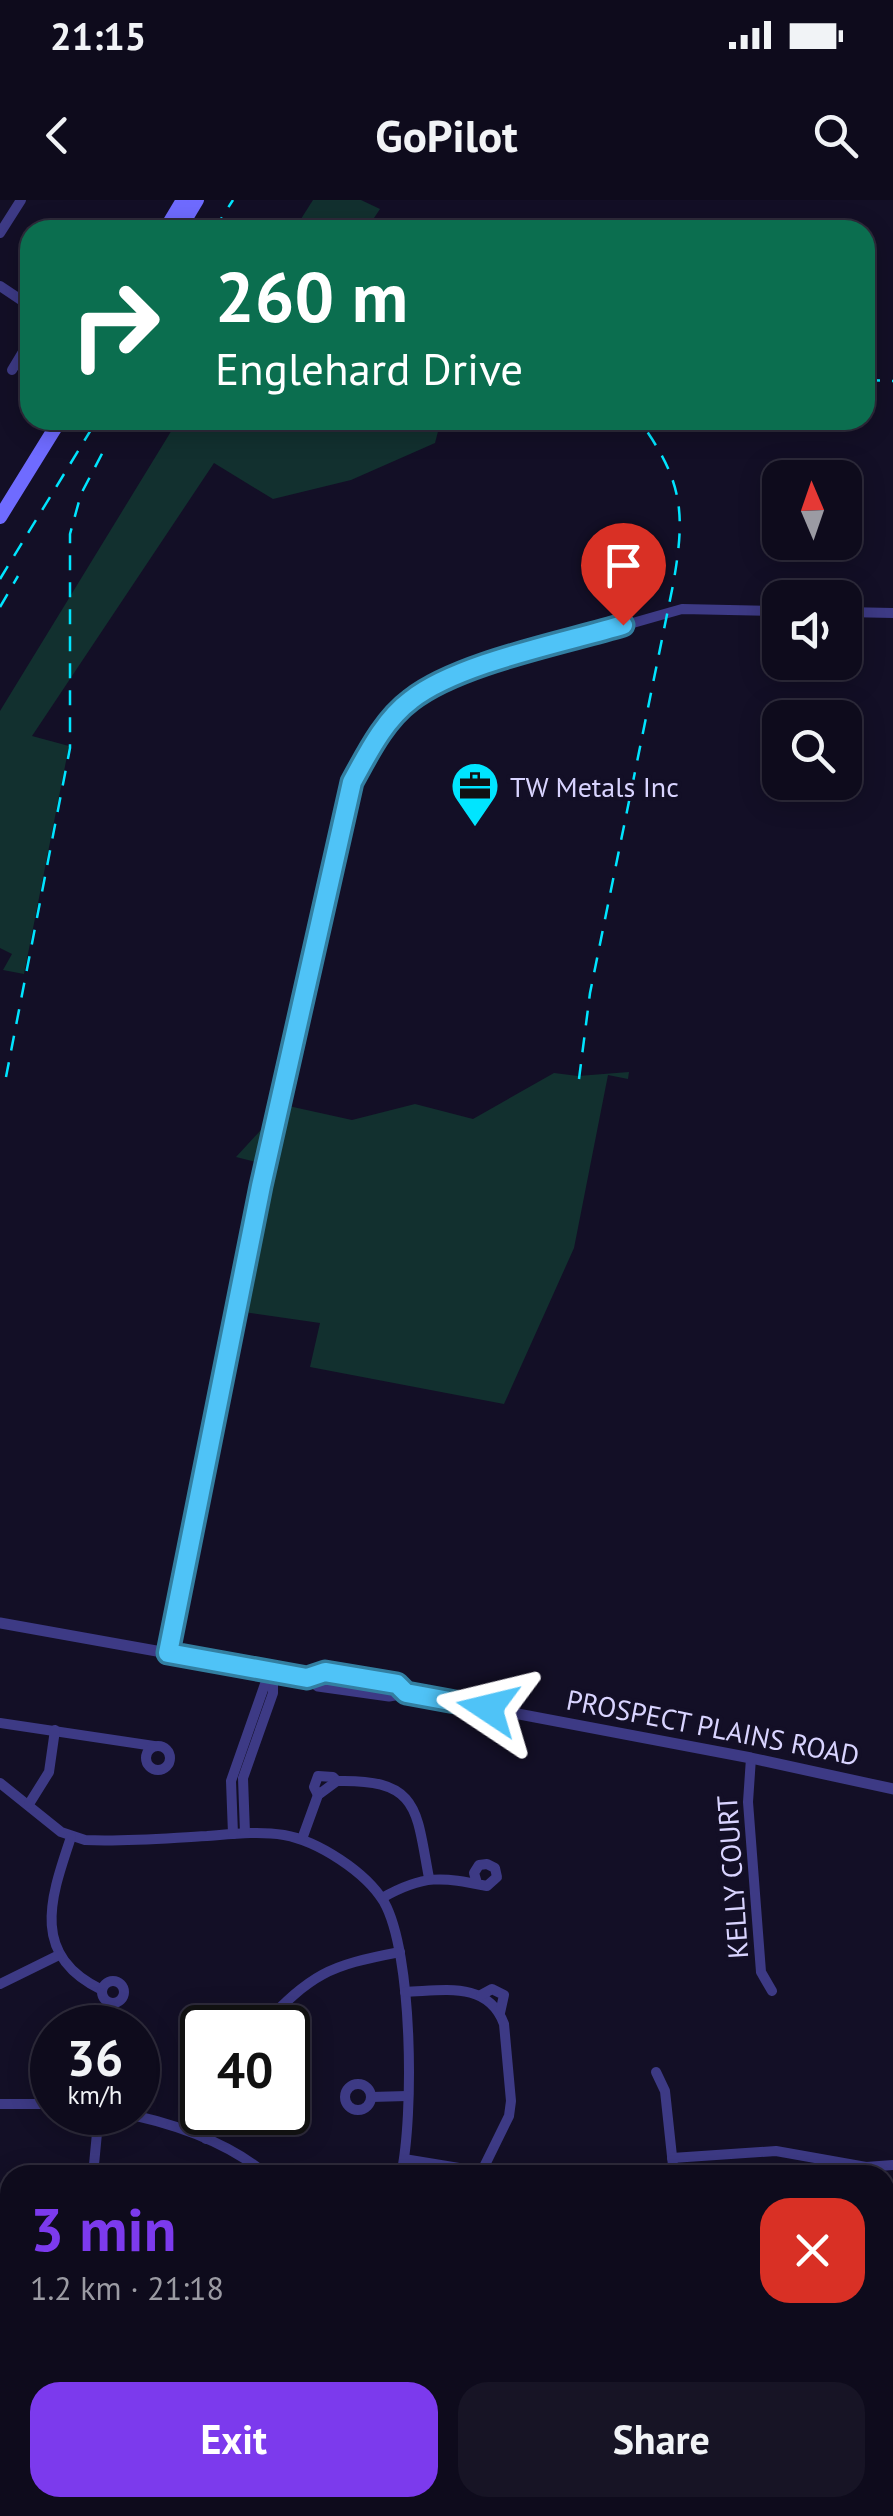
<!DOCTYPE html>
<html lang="en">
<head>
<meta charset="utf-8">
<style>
	:root { --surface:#0e0b1c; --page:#171425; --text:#f1f3f6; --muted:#9b9ba3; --line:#2e2b3b; --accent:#7c3aed }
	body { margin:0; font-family:"PT Sans",sans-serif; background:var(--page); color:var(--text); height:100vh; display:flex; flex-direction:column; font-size:38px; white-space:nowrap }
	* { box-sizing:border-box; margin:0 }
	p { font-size:32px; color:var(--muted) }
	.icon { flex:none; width:55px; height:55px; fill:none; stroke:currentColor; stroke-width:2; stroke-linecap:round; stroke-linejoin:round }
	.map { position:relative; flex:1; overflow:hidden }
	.side { position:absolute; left:0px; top:1965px; width:895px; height:352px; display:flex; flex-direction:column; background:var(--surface); border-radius:30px 30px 0 0; box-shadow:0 5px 25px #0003,0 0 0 2px var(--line) }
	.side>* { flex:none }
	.top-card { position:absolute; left:20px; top:20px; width:855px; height:210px; border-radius:30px; box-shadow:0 5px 25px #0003,0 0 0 2px var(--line); background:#0b6e4f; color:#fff; overflow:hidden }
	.needle { width:65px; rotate:358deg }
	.buttons { position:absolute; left:762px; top:260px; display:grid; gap:20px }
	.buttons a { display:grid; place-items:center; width:100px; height:100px; border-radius:20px; background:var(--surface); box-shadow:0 5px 25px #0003,0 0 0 2px var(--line); font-size:50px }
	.speed { position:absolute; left:30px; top:1805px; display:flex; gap:20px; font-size:50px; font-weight:700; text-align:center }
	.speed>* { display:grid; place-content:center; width:130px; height:130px; border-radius:50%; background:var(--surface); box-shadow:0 5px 25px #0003,0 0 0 2px var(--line); line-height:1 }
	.speed small { font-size:25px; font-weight:400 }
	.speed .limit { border:5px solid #111; border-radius:15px; background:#fff; color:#111 }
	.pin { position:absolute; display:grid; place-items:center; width:85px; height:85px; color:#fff; margin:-102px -42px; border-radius:50% 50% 50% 0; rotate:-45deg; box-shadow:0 0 10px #0007 }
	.pin .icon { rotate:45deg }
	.me { position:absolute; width:110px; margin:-55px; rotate:280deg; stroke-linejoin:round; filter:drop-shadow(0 0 8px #0008) }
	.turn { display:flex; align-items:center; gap:35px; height:210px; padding:0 30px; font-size:45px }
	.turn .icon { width:130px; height:130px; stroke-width:2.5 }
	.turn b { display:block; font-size:70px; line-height:85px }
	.round { display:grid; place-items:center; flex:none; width:105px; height:105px; border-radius:30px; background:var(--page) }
	.overview { display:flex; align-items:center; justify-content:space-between; height:170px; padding:0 30px }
	h1 { font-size:60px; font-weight:600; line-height:75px; color:var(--accent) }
	.cta { display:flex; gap:20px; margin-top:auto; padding:20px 30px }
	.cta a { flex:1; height:115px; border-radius:30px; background:var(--accent); color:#fff; font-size:40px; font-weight:600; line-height:115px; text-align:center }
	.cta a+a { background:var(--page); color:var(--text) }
	.status { display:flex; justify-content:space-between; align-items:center; height:70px; padding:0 50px; background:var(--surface); direction:ltr }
	.status svg { height:28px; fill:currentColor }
	header { display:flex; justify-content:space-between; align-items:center; height:130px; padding:0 30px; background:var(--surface); font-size:45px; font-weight:600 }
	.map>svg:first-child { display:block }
	.green { fill:#12302f }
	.wetland { fill:url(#wetland-marsh) }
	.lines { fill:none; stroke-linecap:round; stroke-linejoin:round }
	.minor { stroke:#3d3a85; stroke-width:10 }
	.tertiary { stroke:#3d3a85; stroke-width:11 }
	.secondary { stroke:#6f6bff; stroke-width:14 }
	.rail { stroke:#00e5ff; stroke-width:2.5; stroke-dasharray:15 12; stroke-linecap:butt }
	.route-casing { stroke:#337fa1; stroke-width:25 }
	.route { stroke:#4fc3f7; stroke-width:18 }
	.labels { text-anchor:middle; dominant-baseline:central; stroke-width:8; stroke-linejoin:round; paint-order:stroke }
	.poi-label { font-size:28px; fill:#d9d4ff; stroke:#130f26; text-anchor:start }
	.street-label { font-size:28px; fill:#d9d4ff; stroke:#130f26 }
</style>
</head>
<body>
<div class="status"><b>21:15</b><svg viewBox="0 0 49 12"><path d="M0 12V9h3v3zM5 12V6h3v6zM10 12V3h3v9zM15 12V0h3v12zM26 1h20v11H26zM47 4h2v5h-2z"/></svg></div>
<header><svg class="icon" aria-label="back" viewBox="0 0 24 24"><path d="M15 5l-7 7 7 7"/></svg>GoPilot<svg class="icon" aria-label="search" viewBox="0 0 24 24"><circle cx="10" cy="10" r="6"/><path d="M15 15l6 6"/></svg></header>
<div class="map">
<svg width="893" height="2316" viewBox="0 0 893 2316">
	<defs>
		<pattern id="wetland-marsh" width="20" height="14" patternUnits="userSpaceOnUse" patternTransform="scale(2.5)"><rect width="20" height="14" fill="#12302f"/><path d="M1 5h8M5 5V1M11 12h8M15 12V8" fill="none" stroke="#344d4e"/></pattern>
	</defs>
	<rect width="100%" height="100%" fill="#130f26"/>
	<g class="green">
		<polygon points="313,0 361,0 380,9 366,30 294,30"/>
		<polygon points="178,220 441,220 435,243 351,280 273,299 214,263 32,536 69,546 24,774 3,770 12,754 0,748 0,511"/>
		<polygon points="629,872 628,879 608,875 574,1048 504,1204 310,1167 320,1123 243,1112 272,966 236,957 284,905 352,920 415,904 473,919 554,873 578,876"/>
	</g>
	<path class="wetland" d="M0,2248L10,2249V2308H163C123,2316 113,2316 74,2311C50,2308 24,2314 0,2315Z"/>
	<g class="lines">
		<g class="minor">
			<polyline points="0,33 21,0"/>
			<polyline points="0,86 30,106"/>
			<polyline points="12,170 30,140"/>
			<polyline points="845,412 893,413"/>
			<polyline points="168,1453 261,986 352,582 376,538 410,500 457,473 682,409 780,411"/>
			<polyline points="0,1523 154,1546"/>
			<circle cx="158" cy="1558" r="12"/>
			<polyline points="751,1558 748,1602 761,1772 772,1791"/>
			<path d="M0,1583L61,1632L85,1640C125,1642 167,1638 207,1636C233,1634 259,1631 284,1635C318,1641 366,1672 384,1702C413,1753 414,1917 401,1975"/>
			<polyline points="318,1595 314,1587 318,1576 333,1577 337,1581"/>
			<polyline points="29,1604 49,1572 55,1530"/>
			<polyline points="245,1633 243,1578 273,1493 273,1472"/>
			<polyline points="233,1634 231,1581 265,1484 273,1472"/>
			<path d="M71,1637C51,1697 29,1755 102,1790"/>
			<path d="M302,1639L318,1595L337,1581C420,1579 416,1610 429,1678"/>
			<path d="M382,1698C424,1674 442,1677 487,1686L497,1677L495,1668L487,1664L479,1665L474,1673L477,1683"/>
			<circle cx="113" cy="1792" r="11"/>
			<polyline points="0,1784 59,1755"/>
			<path d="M405,1792C442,1791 488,1780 504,1824L511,1901L509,1916L480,1975"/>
			<polyline points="481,1795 492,1789 504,1795 500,1813"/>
			<polyline points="239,1828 249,1825 256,1828"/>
			<path d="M260,1828C313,1773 327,1766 400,1752"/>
			<polyline points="656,1872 665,1891 674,1975"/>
			<circle cx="358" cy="1897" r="13"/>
			<polyline points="371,1897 407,1896"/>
			<polyline points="0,1904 52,1904"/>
			<path d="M116,1912C168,1921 227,1941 267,1975"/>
			<polyline points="206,1939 218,1912"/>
			<polyline points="672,1958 776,1951 866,1967 893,1965"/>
			<polyline points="404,1959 459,1968 476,1975"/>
			<polyline points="93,1975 99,1912"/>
			<polyline points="0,2013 10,2012"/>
			<polyline points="0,2112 10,2117"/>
			<polyline points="0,2195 10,2197"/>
			<polyline points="885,2300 889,2316"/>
			<polyline points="409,2308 411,2316"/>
			<polyline points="427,2308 429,2316"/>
			<polyline points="684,2308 686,2316"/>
			<polyline points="488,2316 492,2312 510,2308"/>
			<polyline points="865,2316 867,2308"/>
		</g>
		<g class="tertiary">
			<polyline points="0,1423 307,1478 318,1486 389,1496 406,1493 455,1502 751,1558 893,1589"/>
			<polyline points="307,1478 325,1472 397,1484 406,1493"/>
			<polyline points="885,2144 893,2143"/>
			<polyline points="186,2316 222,2308"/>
		</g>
		<g class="secondary">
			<polyline points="165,30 183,0"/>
			<polyline points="179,30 197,0"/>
			<polyline points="0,317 60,220"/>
		</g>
		<g class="rail">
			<polyline points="214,30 233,0"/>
			<polyline points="865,180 893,181"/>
			<polyline points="0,379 97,220"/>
			<polyline points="0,407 18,376"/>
			<polyline points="6,877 70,548 70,334 81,294 105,248"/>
			<path d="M579,879L590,793L673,385C686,312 683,281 639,220"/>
		</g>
	</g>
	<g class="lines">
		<g class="route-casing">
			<path id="route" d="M488,1508L406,1493L397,1484L325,1472L307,1478L168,1453L261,986L352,582C368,553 384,520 411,500C458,463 563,443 623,425"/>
		</g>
		<use href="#route" class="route"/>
	</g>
	<defs>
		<g id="office-pin" transform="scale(2.5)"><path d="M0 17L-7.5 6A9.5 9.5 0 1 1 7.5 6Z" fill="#00e5ff" stroke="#130f26"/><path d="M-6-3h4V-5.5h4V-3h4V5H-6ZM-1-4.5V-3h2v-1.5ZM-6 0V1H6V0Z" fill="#111"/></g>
	</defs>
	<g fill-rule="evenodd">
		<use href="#office-pin" x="475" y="586"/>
	</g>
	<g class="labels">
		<g class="poi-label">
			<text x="510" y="586">TW Metals Inc</text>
		</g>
		<g class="street-label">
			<text transform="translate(713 1527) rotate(11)">PROSPECT PLAINS ROAD</text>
			<text transform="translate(732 1677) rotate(-94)">KELLY COURT</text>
		</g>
	</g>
</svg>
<div class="buttons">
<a><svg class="needle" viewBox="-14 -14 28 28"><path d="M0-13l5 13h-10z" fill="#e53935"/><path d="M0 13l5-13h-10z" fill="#9b9ba3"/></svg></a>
<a><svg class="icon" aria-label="sound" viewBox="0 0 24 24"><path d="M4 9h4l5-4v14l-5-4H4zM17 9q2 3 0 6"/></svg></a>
<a><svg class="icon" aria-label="search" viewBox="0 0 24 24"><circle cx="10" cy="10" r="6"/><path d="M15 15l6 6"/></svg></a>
</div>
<div class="speed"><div>36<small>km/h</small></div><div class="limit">40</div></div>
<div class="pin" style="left:623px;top:425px;background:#d93025"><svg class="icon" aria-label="arrive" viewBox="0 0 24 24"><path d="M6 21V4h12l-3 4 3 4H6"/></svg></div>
<svg class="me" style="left:488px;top:1508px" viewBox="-20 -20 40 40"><path d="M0-17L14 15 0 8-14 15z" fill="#4fc3f7" stroke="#fff" stroke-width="4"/></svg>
<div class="top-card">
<div class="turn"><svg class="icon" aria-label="right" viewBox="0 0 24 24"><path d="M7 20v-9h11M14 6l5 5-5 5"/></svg><div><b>260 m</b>Englehard Drive</div></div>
</div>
<section class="side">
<div class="overview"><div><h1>3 min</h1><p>1.2 km · 21:18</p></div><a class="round" style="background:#d93025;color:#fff"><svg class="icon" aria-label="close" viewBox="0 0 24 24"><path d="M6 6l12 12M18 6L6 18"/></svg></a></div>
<div class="cta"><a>Exit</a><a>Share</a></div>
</section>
</div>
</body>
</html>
